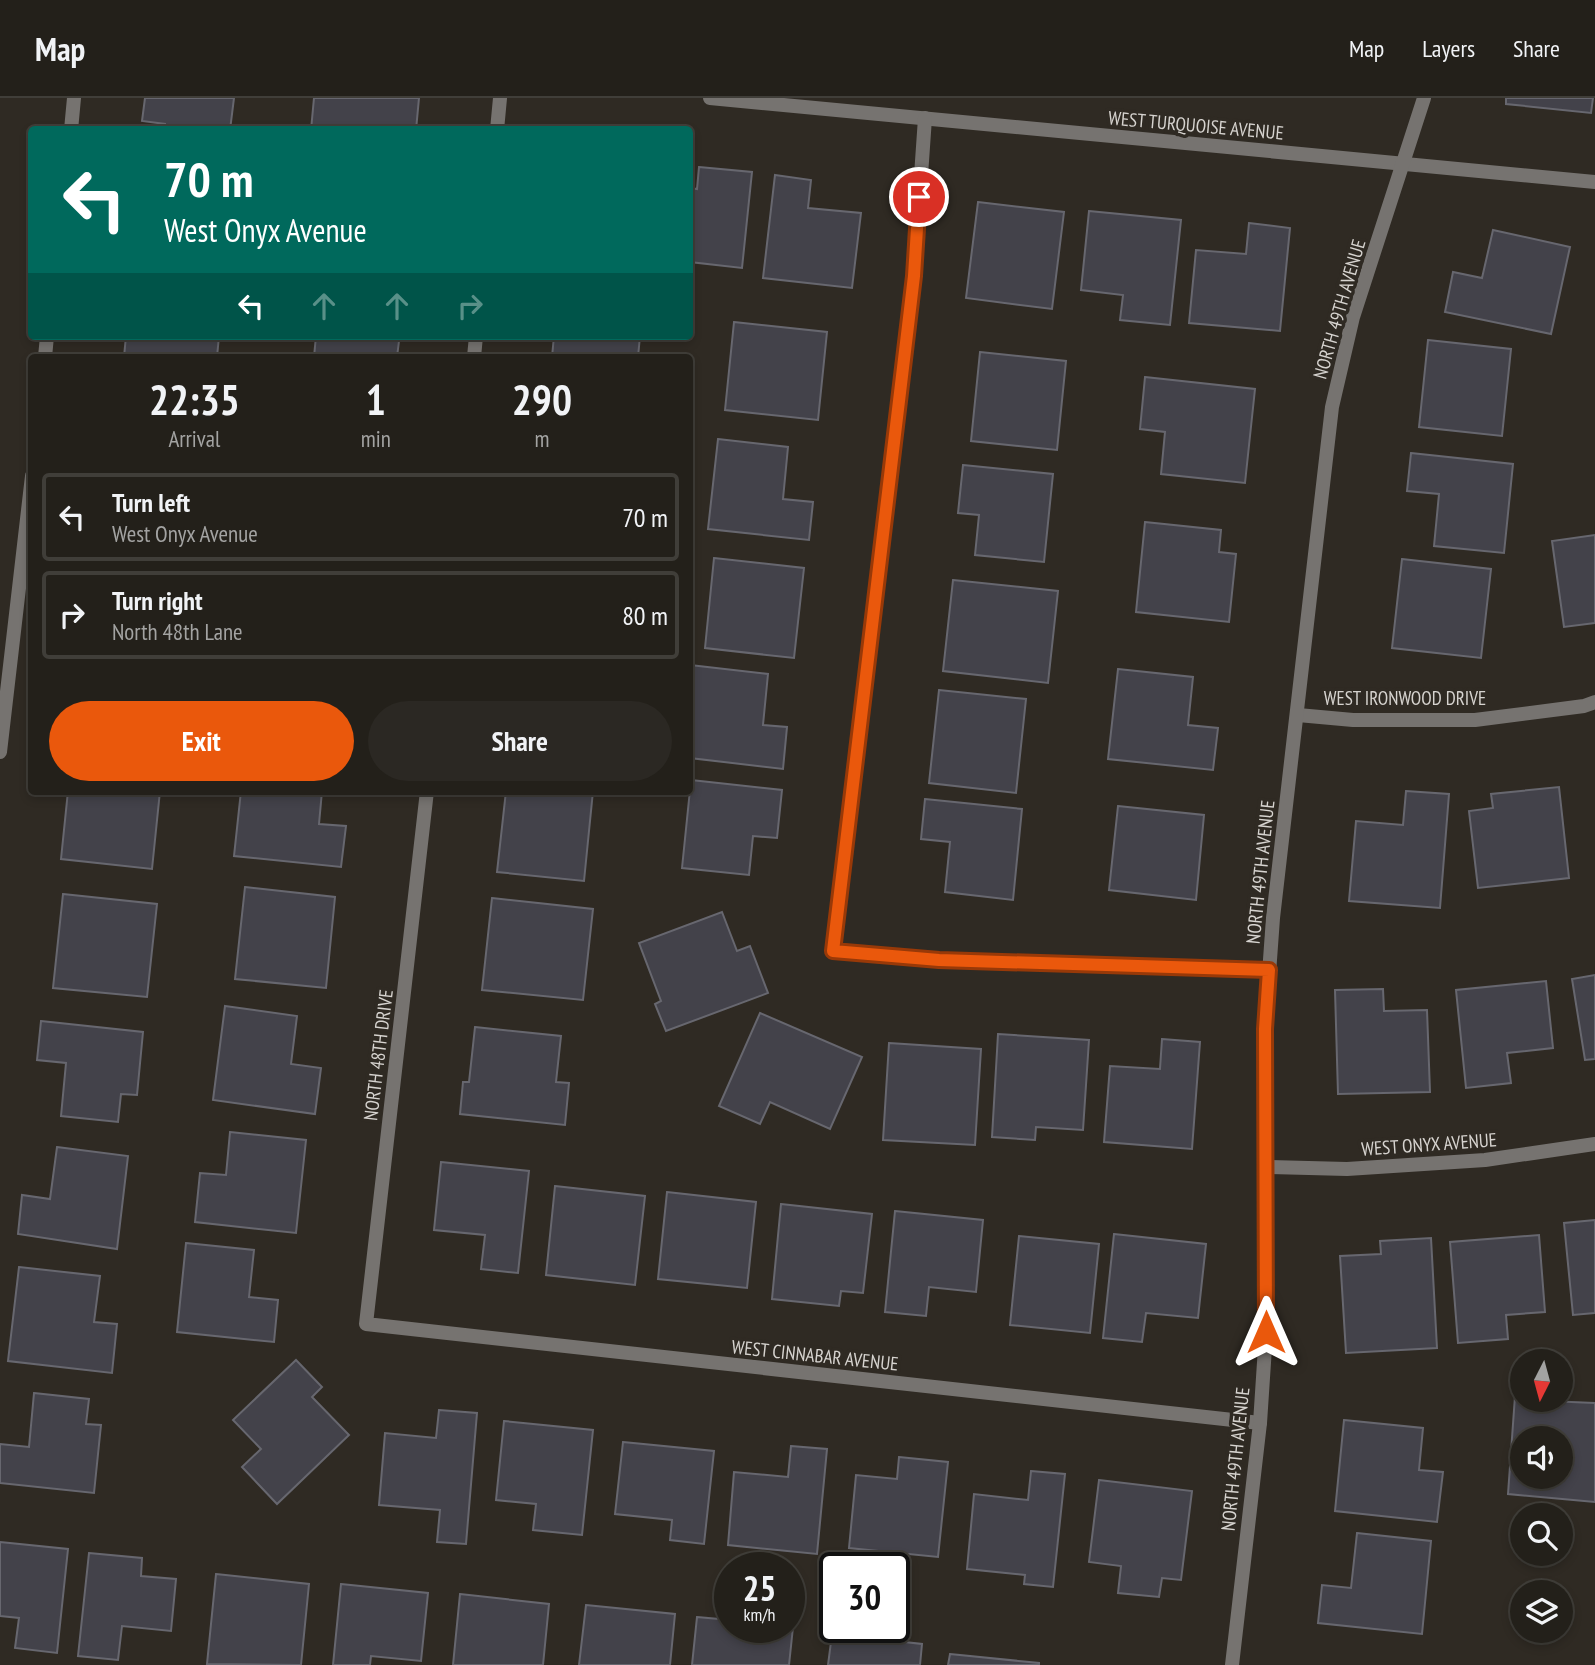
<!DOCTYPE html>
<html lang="en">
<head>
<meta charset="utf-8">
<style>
	:root { --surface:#23201a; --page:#2b2823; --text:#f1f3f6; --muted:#a3a3a2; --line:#403e39; --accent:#ea580c }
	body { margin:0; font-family:"PT Sans Narrow",sans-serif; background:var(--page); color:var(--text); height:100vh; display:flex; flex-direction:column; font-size:26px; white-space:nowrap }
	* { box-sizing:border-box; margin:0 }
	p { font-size:23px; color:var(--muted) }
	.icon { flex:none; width:38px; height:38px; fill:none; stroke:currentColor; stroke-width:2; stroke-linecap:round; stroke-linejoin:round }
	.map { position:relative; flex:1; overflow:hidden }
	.panel { position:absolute; left:28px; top:256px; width:665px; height:441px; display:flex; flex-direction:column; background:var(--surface); border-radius:7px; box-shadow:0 4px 10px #0003,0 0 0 2px var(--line) }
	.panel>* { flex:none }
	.hud { position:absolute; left:28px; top:28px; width:665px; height:214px; border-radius:7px; box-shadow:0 4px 10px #0003,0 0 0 2px var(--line); background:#00695c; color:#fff; overflow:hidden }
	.needle { width:46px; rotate:186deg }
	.buttons { position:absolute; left:1510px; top:1251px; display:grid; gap:14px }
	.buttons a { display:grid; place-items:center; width:63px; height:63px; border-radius:50%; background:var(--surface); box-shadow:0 4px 10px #0003,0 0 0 2px var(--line); font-size:35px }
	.speed { position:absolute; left:714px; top:1454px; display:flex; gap:14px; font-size:35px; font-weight:700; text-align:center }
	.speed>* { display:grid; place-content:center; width:91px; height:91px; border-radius:50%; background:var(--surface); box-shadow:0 4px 10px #0003,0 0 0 2px var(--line); line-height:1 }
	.speed small { font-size:18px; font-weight:400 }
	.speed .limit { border:4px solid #111; border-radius:10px; background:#fff; color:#111 }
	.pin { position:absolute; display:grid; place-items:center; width:60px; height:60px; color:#fff; margin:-30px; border:4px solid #fff; border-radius:50%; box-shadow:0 2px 7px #0007 }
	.me { position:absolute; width:77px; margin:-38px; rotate:0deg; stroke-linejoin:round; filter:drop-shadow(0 0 5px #0008) }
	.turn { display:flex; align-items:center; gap:24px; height:147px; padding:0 21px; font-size:32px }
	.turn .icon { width:91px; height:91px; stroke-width:2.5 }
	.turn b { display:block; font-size:49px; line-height:60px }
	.lanes { display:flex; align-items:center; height:66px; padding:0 21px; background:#0003; justify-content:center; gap:35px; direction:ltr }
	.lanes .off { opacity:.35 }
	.eta { display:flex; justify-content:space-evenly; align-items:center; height:119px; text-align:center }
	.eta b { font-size:42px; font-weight:800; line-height:49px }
	.action { display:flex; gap:14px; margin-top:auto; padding:14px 21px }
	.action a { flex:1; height:80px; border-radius:42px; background:var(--accent); color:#fff; font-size:28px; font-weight:800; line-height:80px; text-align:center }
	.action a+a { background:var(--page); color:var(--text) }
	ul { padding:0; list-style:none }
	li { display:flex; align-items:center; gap:21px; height:88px; margin:0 14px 10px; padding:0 7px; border:4px solid var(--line); border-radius:7px }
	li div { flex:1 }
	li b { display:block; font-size:26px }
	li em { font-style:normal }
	header { display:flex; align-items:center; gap:42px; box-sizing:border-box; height:98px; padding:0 35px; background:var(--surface); border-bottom:2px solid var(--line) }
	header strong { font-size:33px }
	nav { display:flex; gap:38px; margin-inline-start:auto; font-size:24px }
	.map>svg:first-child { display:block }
	.building { fill:#43424a; stroke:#67676f; stroke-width:2; fill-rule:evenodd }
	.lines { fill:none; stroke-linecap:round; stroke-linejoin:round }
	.street { stroke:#767370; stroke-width:14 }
	.route-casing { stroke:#983908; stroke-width:18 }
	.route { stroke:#ea580c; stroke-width:12 }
	.labels { text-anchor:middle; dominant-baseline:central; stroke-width:7; stroke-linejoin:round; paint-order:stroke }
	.street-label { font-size:19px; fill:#d6d3cf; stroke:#2f2a23 }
</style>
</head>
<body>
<header>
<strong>Map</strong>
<nav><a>Map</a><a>Layers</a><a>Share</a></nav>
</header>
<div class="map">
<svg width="1595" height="1567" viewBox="0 0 1595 1567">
	<rect width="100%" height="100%" fill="#2f2a23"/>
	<g class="building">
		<polygon points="145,0 234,0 230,32 165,32 165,26 142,23"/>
		<polygon points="314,0 419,0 416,32 311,32"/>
		<polygon points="1506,0 1593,0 1591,15 1506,6"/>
		<polygon points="699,69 752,74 742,170 690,164 690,90 697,91"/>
		<polygon points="775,77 811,82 808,110 861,115 852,190 763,180"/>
		<polygon points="978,104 1064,114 1052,211 966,200"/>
		<polygon points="1089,113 1181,122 1170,227 1120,222 1123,197 1081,192"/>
		<polygon points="1249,125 1290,130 1280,233 1189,225 1196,152 1246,156"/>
		<polygon points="1493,132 1570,149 1551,236 1445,214 1453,174 1482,180"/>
		<polygon points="734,224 827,234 818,322 725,312"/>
		<polygon points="126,238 219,238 217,259 124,259"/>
		<polygon points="316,238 356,238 399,243 397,259 314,259"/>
		<polygon points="554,238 640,238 638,259 552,259"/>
		<polygon points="1428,242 1511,251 1502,338 1419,329"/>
		<polygon points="980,254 1066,263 1057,352 971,343"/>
		<polygon points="1145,279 1255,291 1245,385 1161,376 1165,334 1140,331"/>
		<polygon points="718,341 788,349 783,401 813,404 809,442 708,431"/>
		<polygon points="1411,355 1513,366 1504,455 1434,448 1439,396 1407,393"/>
		<polygon points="963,367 1053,376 1044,464 975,457 979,417 958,415"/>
		<polygon points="1145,424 1221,432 1219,454 1236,456 1229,524 1136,514"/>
		<polygon points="1595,437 1595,525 1564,529 1552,443"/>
		<polygon points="714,460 804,470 794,560 705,550"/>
		<polygon points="1402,461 1491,471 1481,560 1392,550"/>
		<polygon points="953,482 1058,493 1048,585 943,573"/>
		<polygon points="690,567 768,576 763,627 787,629 783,671 690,660"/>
		<polygon points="1118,571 1193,579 1188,627 1218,630 1213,672 1108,661"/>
		<polygon points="939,592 1026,601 1016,695 929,685"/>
		<polygon points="691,682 782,692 777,740 753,738 749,777 682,770"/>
		<polygon points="1559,689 1569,780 1478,790 1469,713 1493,710 1491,696"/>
		<polygon points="68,693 160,693 152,771 61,761"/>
		<polygon points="241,693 322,693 319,726 346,728 341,769 234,758"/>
		<polygon points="506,693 593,693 584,783 497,774"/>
		<polygon points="1406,693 1449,696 1440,810 1349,803 1356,723 1403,727"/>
		<polygon points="925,701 1022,711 1013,802 945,794 950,744 921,741"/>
		<polygon points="1118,708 1204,717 1196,802 1109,792"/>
		<polygon points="245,789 335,799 326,890 235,881"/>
		<polygon points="63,796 157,806 147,899 53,890"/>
		<polygon points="492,800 593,811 583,902 482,892"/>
		<polygon points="722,814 737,853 750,848 768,895 666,933 655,906 661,903 639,845"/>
		<polygon points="1595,877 1595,961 1585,962 1572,881"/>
		<polygon points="1546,883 1553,950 1507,955 1511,985 1466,990 1456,892"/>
		<polygon points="1383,891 1384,913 1427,912 1430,994 1338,996 1335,892"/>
		<polygon points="225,908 297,918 291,966 321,970 315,1016 213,1002"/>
		<polygon points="760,915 862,959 830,1031 770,1004 760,1026 719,1008"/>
		<polygon points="41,923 143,934 137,997 121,996 118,1024 61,1018 66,965 37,962"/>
		<polygon points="475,929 561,938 556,984 569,985 565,1027 460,1016 463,984 469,984"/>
		<polygon points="998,936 1089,942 1083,1032 1036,1029 1035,1042 992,1039"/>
		<polygon points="1162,941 1200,944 1192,1051 1104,1044 1110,968 1160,971"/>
		<polygon points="889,945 981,951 975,1047 883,1042"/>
		<polygon points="230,1034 306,1042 296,1135 195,1124 200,1075 226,1077"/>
		<polygon points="57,1049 128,1058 117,1151 18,1136 22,1097 50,1101"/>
		<polygon points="441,1064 529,1073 518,1175 481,1171 485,1137 434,1132"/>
		<polygon points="555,1088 645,1098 635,1187 546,1177"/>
		<polygon points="667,1094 756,1104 747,1190 658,1181"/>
		<polygon points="781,1106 872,1116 863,1195 841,1193 839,1208 772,1201"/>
		<polygon points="895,1113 983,1122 976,1194 929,1189 926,1218 885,1214"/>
		<polygon points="1595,1122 1595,1215 1573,1217 1564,1125"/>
		<polygon points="1114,1136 1206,1146 1198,1220 1146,1215 1142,1244 1103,1240"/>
		<polygon points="1539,1137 1545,1214 1506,1217 1508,1241 1458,1245 1450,1144"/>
		<polygon points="1019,1138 1099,1146 1090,1235 1010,1227"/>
		<polygon points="1431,1140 1437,1250 1346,1255 1340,1158 1381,1156 1380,1143"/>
		<polygon points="186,1145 254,1152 249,1199 278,1202 274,1244 177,1234"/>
		<polygon points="19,1169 100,1178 94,1224 117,1226 112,1275 8,1263"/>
		<polygon points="296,1262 322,1289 312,1299 349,1337 277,1406 242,1369 261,1351 233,1322"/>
		<polygon points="34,1295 89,1301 86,1326 101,1327 94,1395 0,1385 0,1346 29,1349"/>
		<path d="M1515,1298H1522V1302L1595,1305V1404L1508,1396ZM1522,1340H1561V1379H1522Z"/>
		<polygon points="439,1312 477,1315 466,1446 437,1444 440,1412 379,1407 385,1335 436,1340"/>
		<polygon points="1344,1322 1423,1330 1419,1372 1443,1374 1437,1424 1335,1413"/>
		<polygon points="504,1323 593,1332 582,1437 533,1432 536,1406 496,1402"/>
		<polygon points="623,1344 714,1353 704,1446 670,1442 672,1422 615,1416"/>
		<polygon points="791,1348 827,1351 817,1456 728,1447 734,1374 788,1379"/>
		<polygon points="899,1359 948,1364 938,1459 849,1450 856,1377 897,1381"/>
		<polygon points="1031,1373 1065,1376 1053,1489 1024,1486 1025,1477 967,1471 974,1396 1028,1402"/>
		<polygon points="1099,1382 1192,1393 1181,1482 1162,1480 1159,1499 1118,1495 1121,1468 1089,1464"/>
		<polygon points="1357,1435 1431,1443 1422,1536 1318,1525 1322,1487 1351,1490"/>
		<polygon points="0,1444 68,1451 57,1555 15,1550 19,1520 0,1518"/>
		<polygon points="89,1455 142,1460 141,1478 176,1481 171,1533 122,1528 118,1562 78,1558"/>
		<polygon points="216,1476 309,1486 301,1567 207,1566"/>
		<polygon points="341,1486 428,1495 421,1563 371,1558 370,1567 333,1567"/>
		<polygon points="460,1496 549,1506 543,1567 453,1567"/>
		<polygon points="586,1507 675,1516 670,1567 579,1567"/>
		<polygon points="697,1519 730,1522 730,1530 793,1529 789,1567 692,1567"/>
		<polygon points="832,1536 922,1546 920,1567 828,1567"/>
		<polygon points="950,1556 1039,1565 1039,1567 948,1567"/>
	</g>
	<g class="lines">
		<g class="street">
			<polyline points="710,0 1595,84"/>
			<polyline points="925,20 914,178 833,853 939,862 1269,872"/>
			<polyline points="71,32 74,0"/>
			<polyline points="497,32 500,0"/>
			<polyline points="45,259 47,238"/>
			<polyline points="474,259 476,238"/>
			<polyline points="1298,617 1353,622 1475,622 1584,608 1595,604"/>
			<polyline points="0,654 32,378"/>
			<polyline points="427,693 366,1226 1260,1325"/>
			<polyline points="1266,1069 1347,1071 1485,1062 1595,1046"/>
			<polyline points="1232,1567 1260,1325 1266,1234 1265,931 1273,820 1332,309 1353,219 1424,0"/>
		</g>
	</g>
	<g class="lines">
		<g class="route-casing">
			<polyline id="route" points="919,99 914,178 833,853 939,862 1269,872 1265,931 1266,1234"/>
		</g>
		<use href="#route" class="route"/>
	</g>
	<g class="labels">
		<g class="street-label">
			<text transform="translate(1196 27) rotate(5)">WEST TURQUOISE AVENUE</text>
			<text transform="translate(1339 211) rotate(-74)">NORTH 49TH AVENUE</text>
			<text x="1405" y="600">WEST IRONWOOD DRIVE</text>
			<text transform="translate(1260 774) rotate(-84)">NORTH 49TH AVENUE</text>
			<text transform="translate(378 957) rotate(-83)">NORTH 48TH DRIVE</text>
			<text transform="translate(1429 1046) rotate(-4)">WEST ONYX AVENUE</text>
			<text transform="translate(815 1257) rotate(6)">WEST CINNABAR AVENUE</text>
			<text transform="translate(1235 1361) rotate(-84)">NORTH 49TH AVENUE</text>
		</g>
	</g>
</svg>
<div class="buttons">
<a><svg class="needle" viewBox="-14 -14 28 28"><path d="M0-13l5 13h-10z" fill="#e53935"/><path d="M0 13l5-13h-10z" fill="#a3a3a2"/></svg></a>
<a><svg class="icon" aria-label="sound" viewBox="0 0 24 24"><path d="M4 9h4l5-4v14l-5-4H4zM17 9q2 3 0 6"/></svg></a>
<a><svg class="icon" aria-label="search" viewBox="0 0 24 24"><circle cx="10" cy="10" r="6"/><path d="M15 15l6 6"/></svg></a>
<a><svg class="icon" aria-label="layers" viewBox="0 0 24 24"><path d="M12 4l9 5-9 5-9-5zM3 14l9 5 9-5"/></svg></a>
</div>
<div class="speed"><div>25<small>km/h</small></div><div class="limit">30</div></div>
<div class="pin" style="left:919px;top:99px;background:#d93025"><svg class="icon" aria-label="arrive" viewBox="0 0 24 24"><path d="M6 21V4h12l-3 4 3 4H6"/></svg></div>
<svg class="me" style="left:1266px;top:1234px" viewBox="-20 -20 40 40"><path d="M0-17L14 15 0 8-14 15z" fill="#ea580c" stroke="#fff" stroke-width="4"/></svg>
<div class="hud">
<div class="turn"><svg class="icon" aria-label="left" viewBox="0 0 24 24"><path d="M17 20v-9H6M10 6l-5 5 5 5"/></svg><div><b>70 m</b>West Onyx Avenue</div></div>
<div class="lanes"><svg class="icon" aria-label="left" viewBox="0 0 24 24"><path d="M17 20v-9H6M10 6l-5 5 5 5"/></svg><svg class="icon off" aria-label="ahead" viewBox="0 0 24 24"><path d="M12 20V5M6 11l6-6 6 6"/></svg><svg class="icon off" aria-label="ahead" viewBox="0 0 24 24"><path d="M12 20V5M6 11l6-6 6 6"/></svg><svg class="icon off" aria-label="right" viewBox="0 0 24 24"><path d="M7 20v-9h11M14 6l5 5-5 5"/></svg></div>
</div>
<section class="panel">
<div class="eta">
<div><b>22:35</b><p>Arrival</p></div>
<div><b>1</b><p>min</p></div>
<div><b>290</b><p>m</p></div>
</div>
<ul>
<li><svg class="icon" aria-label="left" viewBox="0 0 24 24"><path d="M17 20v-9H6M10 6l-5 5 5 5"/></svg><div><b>Turn left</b><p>West Onyx Avenue</p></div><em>70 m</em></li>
<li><svg class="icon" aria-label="right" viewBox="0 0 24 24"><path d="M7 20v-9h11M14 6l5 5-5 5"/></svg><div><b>Turn right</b><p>North 48th Lane</p></div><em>80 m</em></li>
</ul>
<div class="action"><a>Exit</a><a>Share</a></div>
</section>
</div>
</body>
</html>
